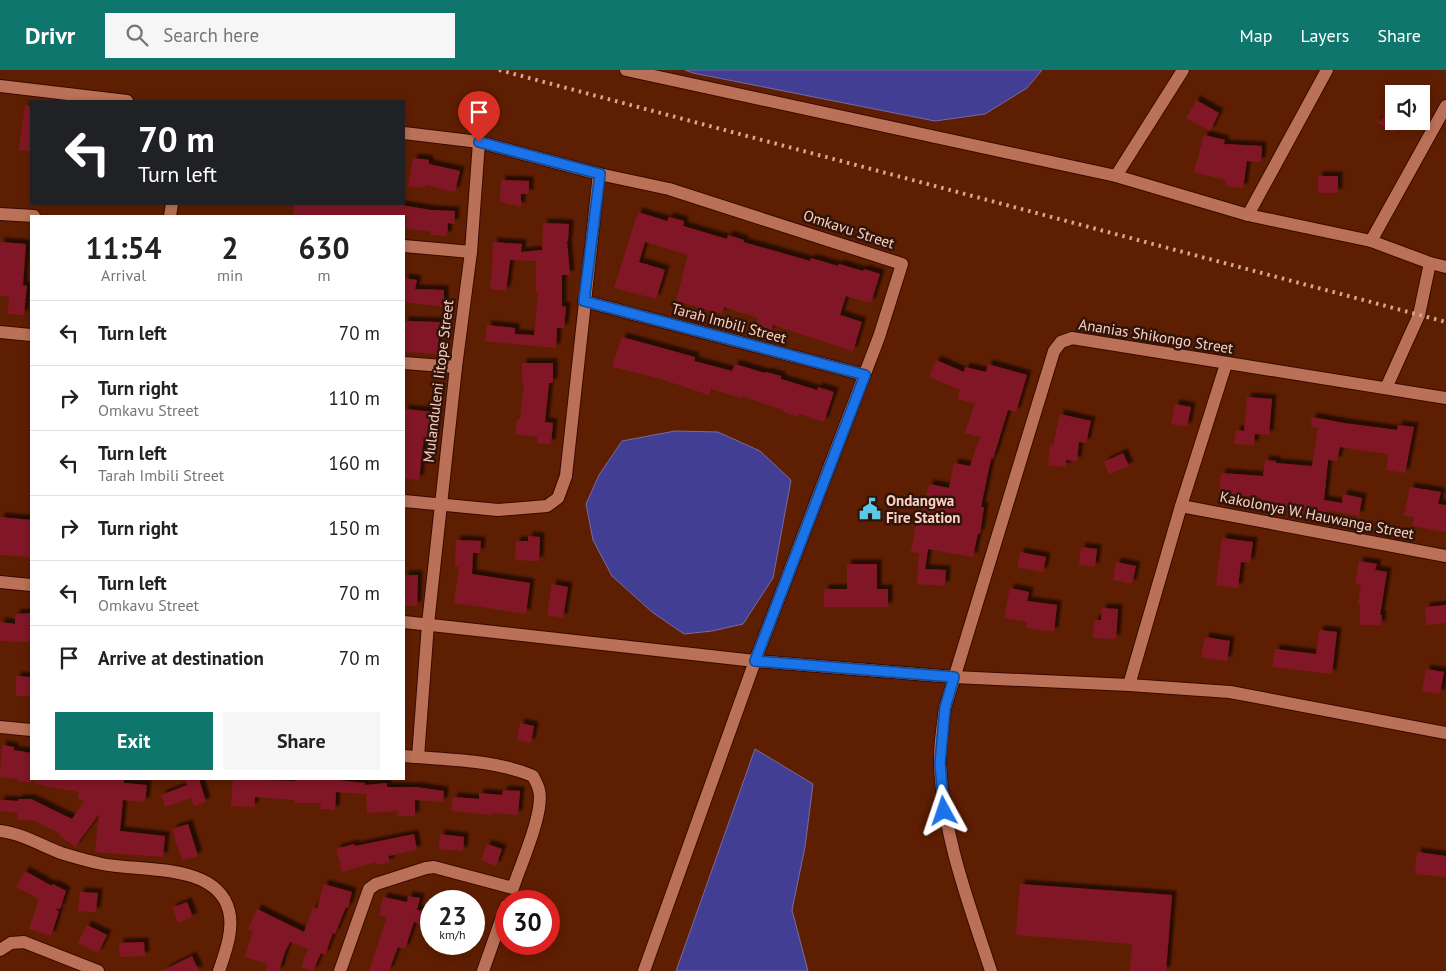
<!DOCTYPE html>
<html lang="en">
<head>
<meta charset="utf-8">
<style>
	:root { --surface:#fff; --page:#f6f6f6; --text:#222; --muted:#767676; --line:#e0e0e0; --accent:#0f766e }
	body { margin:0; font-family:"PT Sans",sans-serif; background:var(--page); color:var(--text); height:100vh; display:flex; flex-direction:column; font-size:19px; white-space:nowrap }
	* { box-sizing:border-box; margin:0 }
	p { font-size:16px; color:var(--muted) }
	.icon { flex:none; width:28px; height:28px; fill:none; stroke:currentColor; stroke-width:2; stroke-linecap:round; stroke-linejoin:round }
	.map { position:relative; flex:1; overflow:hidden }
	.side { position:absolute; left:30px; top:145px; width:375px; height:565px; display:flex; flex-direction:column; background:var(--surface); border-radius:0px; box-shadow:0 2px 8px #0003 }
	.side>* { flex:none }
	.top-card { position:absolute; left:30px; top:30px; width:375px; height:105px; border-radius:0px; box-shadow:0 2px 8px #0003; background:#202124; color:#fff; overflow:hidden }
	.tools { position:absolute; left:1385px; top:15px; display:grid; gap:10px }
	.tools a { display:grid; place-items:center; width:45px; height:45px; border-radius:0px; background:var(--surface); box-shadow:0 2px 8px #0003; font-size:25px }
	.speed { position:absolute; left:420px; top:820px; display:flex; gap:10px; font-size:25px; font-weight:700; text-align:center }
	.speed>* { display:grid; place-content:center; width:65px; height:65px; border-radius:50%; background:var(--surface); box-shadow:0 2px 8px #0003; line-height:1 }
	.speed small { font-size:12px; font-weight:400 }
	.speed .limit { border:8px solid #d22; background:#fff; color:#111 }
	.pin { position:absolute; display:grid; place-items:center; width:42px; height:42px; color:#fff; margin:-51px -21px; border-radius:50% 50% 50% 0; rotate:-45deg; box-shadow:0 0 5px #0007 }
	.pin .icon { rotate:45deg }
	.me { position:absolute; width:55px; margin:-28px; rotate:355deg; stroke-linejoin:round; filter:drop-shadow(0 0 4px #0008) }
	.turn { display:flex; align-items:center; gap:18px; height:105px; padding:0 25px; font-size:22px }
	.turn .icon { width:65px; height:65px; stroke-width:2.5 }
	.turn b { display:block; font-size:35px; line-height:42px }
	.eta { display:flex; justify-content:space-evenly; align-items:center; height:85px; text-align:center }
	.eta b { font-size:30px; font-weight:700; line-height:35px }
	.button { display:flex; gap:10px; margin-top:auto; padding:10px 25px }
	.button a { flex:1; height:58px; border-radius:0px; background:var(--accent); color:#fff; font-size:20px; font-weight:700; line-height:58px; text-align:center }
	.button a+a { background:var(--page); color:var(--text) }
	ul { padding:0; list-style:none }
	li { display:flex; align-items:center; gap:15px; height:65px; padding:0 25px; border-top:1px solid var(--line) }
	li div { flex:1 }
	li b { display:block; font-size:19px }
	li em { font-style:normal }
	header { display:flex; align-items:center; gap:30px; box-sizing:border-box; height:70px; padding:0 25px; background:var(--accent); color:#fff }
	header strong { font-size:24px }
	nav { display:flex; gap:28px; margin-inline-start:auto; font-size:18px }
	.search { width:350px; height:45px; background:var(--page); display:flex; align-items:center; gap:12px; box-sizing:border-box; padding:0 18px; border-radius:0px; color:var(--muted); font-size:19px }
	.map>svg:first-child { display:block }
	.water { fill:#423e94; stroke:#796aa2 }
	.building { fill:#811925; filter:url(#shadow) }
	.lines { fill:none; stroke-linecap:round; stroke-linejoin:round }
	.minor-casing { stroke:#3a0a00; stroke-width:14 }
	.tertiary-casing { stroke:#3a0a00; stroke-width:14 }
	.minor { stroke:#ba7157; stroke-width:12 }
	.tertiary { stroke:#ba7157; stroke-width:12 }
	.rail { stroke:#d5a795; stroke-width:4; stroke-dasharray:2.5 5; stroke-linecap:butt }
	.route-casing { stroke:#114b97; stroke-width:12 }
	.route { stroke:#1a73e8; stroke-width:9 }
	.labels { text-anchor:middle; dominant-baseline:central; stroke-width:5; stroke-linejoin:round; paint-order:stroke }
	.street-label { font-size:15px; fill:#fad1c3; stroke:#311409 }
	.poi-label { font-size:15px; font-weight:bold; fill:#fad1c3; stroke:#311409; text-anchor:start }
</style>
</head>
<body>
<header>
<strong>Drivr</strong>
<div class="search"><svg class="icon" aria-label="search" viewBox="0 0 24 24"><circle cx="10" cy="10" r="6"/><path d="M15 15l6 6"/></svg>Search here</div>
<nav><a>Map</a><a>Layers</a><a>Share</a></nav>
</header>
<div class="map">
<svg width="1446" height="901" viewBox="0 0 1446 901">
	<defs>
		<filter id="shadow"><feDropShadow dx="4.5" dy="-4.5" stdDeviation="1" flood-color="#0009"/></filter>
	</defs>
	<rect width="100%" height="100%" fill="#5e1e02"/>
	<g class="water">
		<polygon points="685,0 1042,0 1027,18 985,44 935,51 693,3"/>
		<polygon points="675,361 718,362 760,381 791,410 773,508 743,554 712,561 684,564 652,542 612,506 593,470 586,434 599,405 622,371"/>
		<polygon points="755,679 813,714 805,777 792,840 808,901 676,901"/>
	</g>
	<g class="building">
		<polygon points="1196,30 1219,43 1210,61 1186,48"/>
		<polygon points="25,35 31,36 31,81 19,80"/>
		<polygon points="1386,42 1394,47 1394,51 1401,51 1394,63 1375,51 1381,51"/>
		<polygon points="1204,65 1225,70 1224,74 1262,76 1261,92 1247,91 1243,118 1225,116 1226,110 1194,102"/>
		<polygon points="413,88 429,90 429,94 460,101 455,122 425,115 425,118 408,116"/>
		<rect x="1318" y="106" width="20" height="17"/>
		<polygon points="501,110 529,111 529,124 521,124 521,137 500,132"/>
		<polygon points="294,134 395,134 431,140 455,141 454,154 448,153 447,166 431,165 431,162 405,158 407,146 293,146"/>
		<polygon points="638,142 667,151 669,147 684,151 683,156 727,169 728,165 744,170 743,172 810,191 811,188 838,196 839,194 863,201 864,199 880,204 871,233 846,226 840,245 862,252 853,281 773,255 771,262 755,257 758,248 724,237 722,244 676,231 688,185 645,172 639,192 665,200 656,229 614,218"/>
		<polygon points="543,153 569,154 568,171 567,171 570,205 562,205 562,236 566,237 564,258 557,258 556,278 485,271 487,255 515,258 515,264 534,265 538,223 536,223 536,191 510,190 506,221 490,219 493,189 492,189 493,172 522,174 521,182 542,180"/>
		<polygon points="0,172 26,174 23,215 27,216 24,245 8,244 9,226 0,226"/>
		<polygon points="404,208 417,210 415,219 444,220 444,237 404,232"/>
		<polygon points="404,251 440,252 437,284 404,282"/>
		<polygon points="622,267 695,287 694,291 732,301 735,294 765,303 766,302 781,306 781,309 817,320 818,317 834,322 824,352 799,344 798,347 783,342 783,340 742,326 741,328 711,319 709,325 658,308 612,297"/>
		<polygon points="936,290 964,302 965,297 986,302 988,294 1027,305 1016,342 1008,340 993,389 991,389 981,437 984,437 980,464 978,463 973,487 928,479 925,499 946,500 945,516 917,514 919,483 911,482 917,449 921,449 929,414 949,418 954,393 970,396 980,367 965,363 975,333 957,329 960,320 929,307"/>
		<polygon points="522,293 553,293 553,313 549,313 545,352 553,353 551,374 537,373 537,367 515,364 517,349 520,349 524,313 522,313"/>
		<polygon points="1247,327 1272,329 1269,365 1255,364 1254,375 1234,374 1236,360 1244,361"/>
		<polygon points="1175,334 1191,337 1187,357 1171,354"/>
		<polygon points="404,339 434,342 430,369 424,368 419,410 404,408"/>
		<polygon points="1060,344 1091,351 1086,373 1079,372 1077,391 1066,390 1066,397 1048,395 1050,375 1053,375"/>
		<polygon points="1312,347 1344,353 1397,360 1398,355 1414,357 1405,403 1386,400 1388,384 1340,377 1337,391 1328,390 1324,430 1342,433 1343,424 1362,428 1359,446 1327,440 1327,442 1286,437 1286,440 1260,438 1261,427 1219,424 1221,403 1263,406 1265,390 1276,391 1276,393 1312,396 1318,358 1311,357"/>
		<polygon points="1123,383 1129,396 1109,404 1104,392"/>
		<polygon points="1410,417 1441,422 1438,434 1446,435 1446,462 1412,456 1414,447 1404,446"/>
		<polygon points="0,447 31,450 31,487 0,485"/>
		<polygon points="528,466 540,467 539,491 515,490 516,471 528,471"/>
		<polygon points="1222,468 1253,472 1250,493 1241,492 1238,518 1216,515"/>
		<polygon points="456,470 481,471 480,483 473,483 472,504 530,513 526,544 454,533 459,497 455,497"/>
		<polygon points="1081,477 1097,479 1095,497 1079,495"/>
		<polygon points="1020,482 1046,487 1043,502 1017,497"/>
		<polygon points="1359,491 1377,494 1375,500 1387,502 1380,545 1382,545 1381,555 1360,555 1360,535 1358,535 1361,515 1355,514"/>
		<polygon points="1116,492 1136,496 1132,514 1113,510"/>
		<polygon points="847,494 877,494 877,519 888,519 888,537 824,537 824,519 847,519"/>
		<polygon points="404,505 418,505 417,536 404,536"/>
		<polygon points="552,514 568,517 563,548 547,545"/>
		<polygon points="1010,518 1029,522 1027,531 1057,535 1054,562 1026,558 1027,552 1004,548"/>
		<polygon points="1446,535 1446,553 1426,555 1425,537"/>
		<polygon points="1102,538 1118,539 1116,569 1093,568 1094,550 1101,550"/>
		<polygon points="31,543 31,572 0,571 0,552 15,554 15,544"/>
		<polygon points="1319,560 1337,562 1332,604 1272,597 1275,579 1316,584"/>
		<polygon points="1205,567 1230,571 1227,591 1201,587"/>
		<polygon points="1426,599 1444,602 1440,624 1422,621"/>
		<polygon points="16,606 31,607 30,626 16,626"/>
		<polygon points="520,653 534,656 531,673 517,670"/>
		<polygon points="2,675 14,677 14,680 31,683 31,713 18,711 18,709 0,707"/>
		<polygon points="35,709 114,709 124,710 124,713 147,715 145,732 123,730 120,761 165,766 163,787 95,782 99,744 75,777 60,766 61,764 33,750 17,750 17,743 0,741 0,730 18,731 18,729 31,729 72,749 84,731 78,728 79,722 35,714"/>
		<polygon points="185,709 199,709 206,732 194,736 191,728 165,737 161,725 187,715"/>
		<polygon points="233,709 295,711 295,709 337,709 337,710 365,713 365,715 387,713 387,717 416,717 444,721 443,732 415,730 415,746 397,746 397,741 367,743 366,724 336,722 335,740 320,739 321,733 295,733 295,730 255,727 254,737 231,736"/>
		<polygon points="503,720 520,721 518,745 493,743 493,745 451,741 453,727 479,729 479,723 502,725"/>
		<polygon points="188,754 198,786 182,790 172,759"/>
		<polygon points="414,764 417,780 388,786 390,792 376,795 375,792 342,802 336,779 354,774 355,776"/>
		<polygon points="440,764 464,767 463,781 439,779"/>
		<polygon points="487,774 502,779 496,796 481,790"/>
		<polygon points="1417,782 1446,786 1446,807 1415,804"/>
		<polygon points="25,801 52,816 53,814 66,821 60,839 54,839 59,841 51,866 29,859 39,829 16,817"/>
		<polygon points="324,814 352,822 348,838 346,837 335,864 333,863 325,885 321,883 313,901 301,897 308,879 290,872 285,882 279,901 266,901 268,894 245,887 253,861 248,859 257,839 304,862 313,837 317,839"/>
		<polygon points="1020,814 1172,825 1166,901 1130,901 1132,874 1016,865"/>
		<polygon points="80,822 98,823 96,842 78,841"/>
		<polygon points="408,826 420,828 417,840 423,841 420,854 414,852 405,879 398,877 389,901 369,901 387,847 379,845 383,827 407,832"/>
		<polygon points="187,832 193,847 178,853 172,838"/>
		<polygon points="87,855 107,865 98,883 78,873"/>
		<polygon points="144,872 145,886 120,887 119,873"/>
		<polygon points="192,886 199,901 162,901"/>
	</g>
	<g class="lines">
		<g class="minor-casing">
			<g id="minor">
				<polyline points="626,0 1116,106 1248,145 1371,171 1430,193 1446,197"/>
				<polyline points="0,16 127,31"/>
				<polyline points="404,63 479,72 599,104 669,119 902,194 879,267 755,591 644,901"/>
				<polyline points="1116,106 1183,0"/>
				<polyline points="0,144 34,146"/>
				<polyline points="1248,145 1327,0"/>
				<polyline points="170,146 172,134"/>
				<polyline points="1371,171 1446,36"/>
				<polyline points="404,176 471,182"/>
				<polyline points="584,231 865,305"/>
				<polyline points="0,262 31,265"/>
				<polyline points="404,293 456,297"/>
				<polyline points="1386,318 1419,245 1430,193"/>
				<polyline points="404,431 498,440 547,436 558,428 566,406 599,104"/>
				<polyline points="1181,436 1446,486"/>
				<polyline points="1129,615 1181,436 1226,294"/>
				<polyline points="0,657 31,660"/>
				<polyline points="418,687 428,554 456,297 471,182 479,72"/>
				<path d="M0,761C21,763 42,776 61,783C74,787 88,791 102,794C140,802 217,792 229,841C234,860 225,883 219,901"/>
				<polyline points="0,880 11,873 24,872 98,901"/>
				<path d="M340,901L369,819L376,814L426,798L434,797L513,818C520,796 545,741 539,720C538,715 535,710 533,706C493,689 446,690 404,686"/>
				<polyline points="483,901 506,836"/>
				<path d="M991,901C969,834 943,766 940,695C939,676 943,656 945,638L1054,281L1061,272L1072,268L1446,328"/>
			</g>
		</g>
		<g class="tertiary-casing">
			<g id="tertiary">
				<polyline points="0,512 31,515"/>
				<polyline points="404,552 755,591 954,607 1129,615 1230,622 1446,663"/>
			</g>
		</g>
		<use href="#minor" class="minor"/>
		<use href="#tertiary" class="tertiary"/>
		<polyline class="rail" points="499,0 1446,252"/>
	</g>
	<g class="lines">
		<g class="route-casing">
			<polyline id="route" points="479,72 600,104 584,231 865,305 755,591 954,607 945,638 940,693 944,741"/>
		</g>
		<use href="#route" class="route"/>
	</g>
	<defs>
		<g id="civic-bare" transform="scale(1.725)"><path d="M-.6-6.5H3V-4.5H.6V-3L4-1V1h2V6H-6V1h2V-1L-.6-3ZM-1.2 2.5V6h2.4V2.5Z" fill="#5cc7e8" stroke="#311409" stroke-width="2.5" paint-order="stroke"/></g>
	</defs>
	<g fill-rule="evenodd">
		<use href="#civic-bare" x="870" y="439"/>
	</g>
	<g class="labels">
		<g class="street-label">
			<text transform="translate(849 159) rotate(18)">Omkavu Street</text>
			<text transform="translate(729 253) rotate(15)">Tarah Imbili Street</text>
			<text transform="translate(1156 266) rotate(9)">Ananias Shikongo Street</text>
			<text transform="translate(438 311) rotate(-83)">Mulanduleni Iitope Street</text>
			<text transform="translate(1317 445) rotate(11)">Kakolonya W. Hauwanga Street</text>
		</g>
		<g class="poi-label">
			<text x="886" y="430">Ondangwa<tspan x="886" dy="17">Fire Station</tspan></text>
		</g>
	</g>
</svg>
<div class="tools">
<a><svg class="icon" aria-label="sound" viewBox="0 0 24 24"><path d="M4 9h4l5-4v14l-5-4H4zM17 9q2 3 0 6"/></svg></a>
</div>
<div class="speed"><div>23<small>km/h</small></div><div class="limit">30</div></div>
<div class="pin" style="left:479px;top:72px;background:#d93025"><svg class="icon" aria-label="arrive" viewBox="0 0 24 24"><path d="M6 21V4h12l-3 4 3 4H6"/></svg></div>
<svg class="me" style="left:944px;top:741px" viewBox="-20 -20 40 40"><path d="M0-17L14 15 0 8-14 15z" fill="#1a73e8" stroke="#fff" stroke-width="4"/></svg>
<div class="top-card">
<div class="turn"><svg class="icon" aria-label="left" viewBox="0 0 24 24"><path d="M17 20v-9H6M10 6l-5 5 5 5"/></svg><div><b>70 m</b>Turn left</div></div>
</div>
<section class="side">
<div class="eta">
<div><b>11:54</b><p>Arrival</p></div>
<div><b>2</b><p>min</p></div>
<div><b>630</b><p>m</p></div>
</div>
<ul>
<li><svg class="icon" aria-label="left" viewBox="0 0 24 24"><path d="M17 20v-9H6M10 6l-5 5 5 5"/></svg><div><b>Turn left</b></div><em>70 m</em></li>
<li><svg class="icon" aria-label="right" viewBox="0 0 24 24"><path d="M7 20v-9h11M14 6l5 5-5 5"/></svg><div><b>Turn right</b><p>Omkavu Street</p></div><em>110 m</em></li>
<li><svg class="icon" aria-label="left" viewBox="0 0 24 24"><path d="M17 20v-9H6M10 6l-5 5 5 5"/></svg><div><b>Turn left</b><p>Tarah Imbili Street</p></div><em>160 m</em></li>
<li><svg class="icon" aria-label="right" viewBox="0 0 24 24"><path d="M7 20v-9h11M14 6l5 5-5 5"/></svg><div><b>Turn right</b></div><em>150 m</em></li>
<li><svg class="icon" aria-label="left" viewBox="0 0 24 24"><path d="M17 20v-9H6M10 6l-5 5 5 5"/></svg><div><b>Turn left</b><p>Omkavu Street</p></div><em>70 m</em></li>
<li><svg class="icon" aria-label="arrive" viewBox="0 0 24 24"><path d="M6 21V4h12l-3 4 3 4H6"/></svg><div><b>Arrive at destination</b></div><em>70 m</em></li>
</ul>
<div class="button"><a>Exit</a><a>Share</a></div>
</section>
</div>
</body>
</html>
